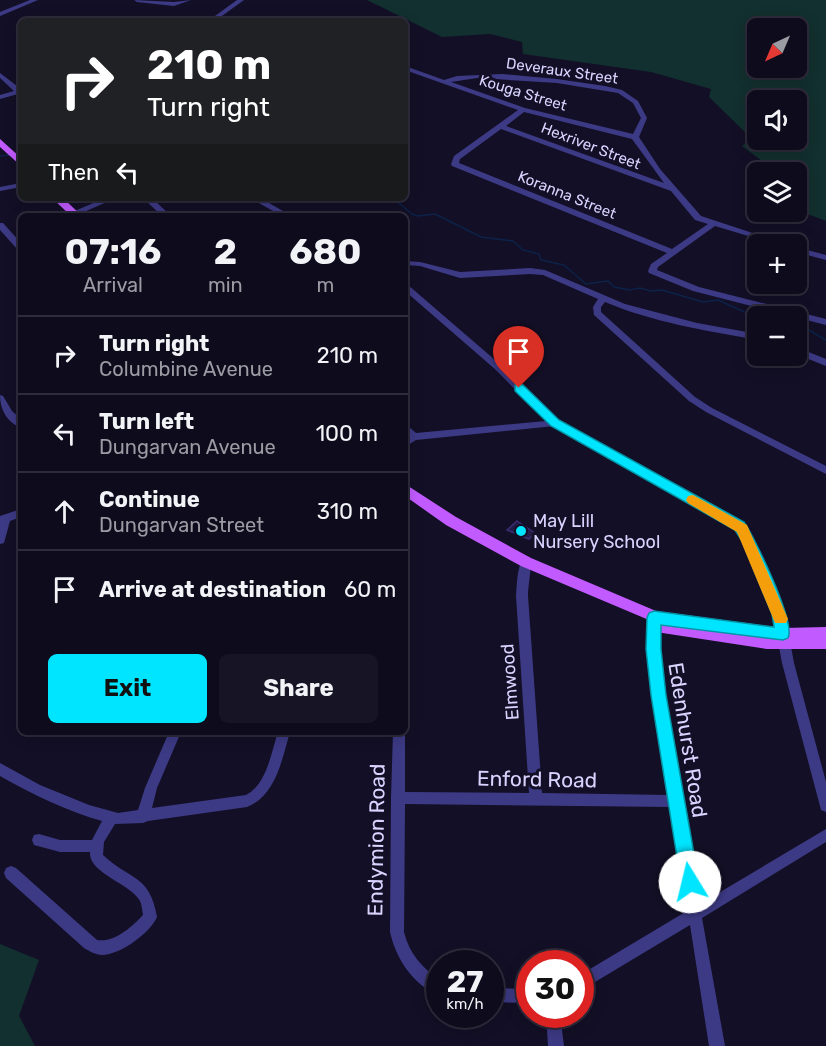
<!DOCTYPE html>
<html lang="en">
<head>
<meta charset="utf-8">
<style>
	:root { --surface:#0e0b1c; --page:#171425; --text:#f1f3f6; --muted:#9b9ba3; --line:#2e2b3b; --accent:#00e5ff }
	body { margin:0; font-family:Rubik,sans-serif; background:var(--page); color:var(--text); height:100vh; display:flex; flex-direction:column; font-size:22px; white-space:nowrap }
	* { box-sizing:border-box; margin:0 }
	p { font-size:20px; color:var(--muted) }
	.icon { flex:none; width:33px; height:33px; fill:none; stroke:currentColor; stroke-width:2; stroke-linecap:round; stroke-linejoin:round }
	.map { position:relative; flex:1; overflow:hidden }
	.drawer { position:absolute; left:18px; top:213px; width:390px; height:522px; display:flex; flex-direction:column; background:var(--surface); border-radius:9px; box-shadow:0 3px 15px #0003,0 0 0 2px var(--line) }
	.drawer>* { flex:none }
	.top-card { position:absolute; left:18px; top:18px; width:390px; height:183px; border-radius:9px; box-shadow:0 3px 15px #0003,0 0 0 2px var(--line); background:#202124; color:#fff; overflow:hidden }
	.needle { width:39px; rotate:224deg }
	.fabs { position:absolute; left:747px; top:18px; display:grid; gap:12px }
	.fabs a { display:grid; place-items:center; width:60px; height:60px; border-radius:9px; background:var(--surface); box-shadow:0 3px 15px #0003,0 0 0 2px var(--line); font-size:30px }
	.speed { position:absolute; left:426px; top:950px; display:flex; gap:12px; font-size:30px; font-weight:700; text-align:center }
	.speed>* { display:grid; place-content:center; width:78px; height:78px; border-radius:50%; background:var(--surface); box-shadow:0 3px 15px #0003,0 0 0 2px var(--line); line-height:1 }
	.speed small { font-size:15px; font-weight:400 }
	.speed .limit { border:9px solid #d22; background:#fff; color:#111 }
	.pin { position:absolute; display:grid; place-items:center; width:51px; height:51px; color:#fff; margin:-62px -26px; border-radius:50% 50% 50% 0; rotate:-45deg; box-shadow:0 0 6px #0007 }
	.pin .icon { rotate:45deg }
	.me { position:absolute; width:66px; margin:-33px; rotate:351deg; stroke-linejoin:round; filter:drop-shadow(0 0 4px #0008) }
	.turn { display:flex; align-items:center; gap:21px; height:126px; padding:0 30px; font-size:27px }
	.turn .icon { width:78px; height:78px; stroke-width:2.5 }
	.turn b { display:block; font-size:42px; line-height:51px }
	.then { display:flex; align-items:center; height:57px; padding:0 30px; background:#0003; gap:12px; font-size:22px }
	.eta { display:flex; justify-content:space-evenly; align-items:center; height:102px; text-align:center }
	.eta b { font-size:36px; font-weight:700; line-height:42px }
	.primary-button { display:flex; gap:12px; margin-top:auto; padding:12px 30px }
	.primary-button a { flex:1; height:69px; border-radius:9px; background:var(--accent); color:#111; font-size:24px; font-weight:700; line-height:69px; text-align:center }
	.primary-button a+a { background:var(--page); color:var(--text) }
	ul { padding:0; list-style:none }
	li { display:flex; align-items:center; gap:18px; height:78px; padding:0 30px; border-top:2px solid var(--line) }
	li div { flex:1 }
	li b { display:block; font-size:22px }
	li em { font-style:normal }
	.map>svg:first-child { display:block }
	.green { fill:#12302f; fill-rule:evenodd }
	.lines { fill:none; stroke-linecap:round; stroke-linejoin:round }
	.stream { stroke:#0c2248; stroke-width:1.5 }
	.building { fill:#241b47; stroke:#3b2d73; stroke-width:1.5 }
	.minor { fill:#3d3a85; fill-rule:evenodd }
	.major { fill:#c25bff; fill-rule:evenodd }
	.route { fill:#00e5ff; stroke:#0095a6; stroke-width:1.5 }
	.slow { fill:#f59e0b }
	.poi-dot { fill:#00e5ff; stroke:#130f26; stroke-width:2 }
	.labels { text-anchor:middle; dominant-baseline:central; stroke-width:6; stroke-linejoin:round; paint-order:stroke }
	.far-street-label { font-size:15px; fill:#d9d4ff; stroke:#130f26 }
	.poi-label { font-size:18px; fill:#d9d4ff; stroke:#130f26; text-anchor:start }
	.street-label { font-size:18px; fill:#d9d4ff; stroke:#130f26 }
	.near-street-label { font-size:21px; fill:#d9d4ff; stroke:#130f26 }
</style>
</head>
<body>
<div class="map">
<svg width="826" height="1046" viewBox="0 0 826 1046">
	<rect width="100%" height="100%" fill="#130f26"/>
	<g class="green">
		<path d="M367,0H826V221L797,210L796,172H772L770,167L742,146L751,138L709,97L711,89L651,72L523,54L522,42L490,34L442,37ZM758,28H796V68H758ZM758,100H796V140H758Z"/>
		<polygon points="0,944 39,960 19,1016 35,1046 0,1046"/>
	</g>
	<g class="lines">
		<g class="stream">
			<polyline points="0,156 21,154"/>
			<polyline points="393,198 412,214 418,216 435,214 481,237 513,241 523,250 539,254 541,260 564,265 586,284 608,281 614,287 630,290 640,288 651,291 662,290 703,302 718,300 751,315 777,316"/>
			<polyline points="796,327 807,329 826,340"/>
		</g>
	</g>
	<polygon class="building" points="517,521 535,533 529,539 507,530"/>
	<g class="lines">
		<g class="minor">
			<polygon points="30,0 38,0 0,16 0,12"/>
			<polygon points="134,0 174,2 191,0 174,6 137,2"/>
			<polygon points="237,0 244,0 215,21 208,21"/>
			<path d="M405,66L444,80L457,76L502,74L557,79L605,86L622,90L638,101L647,118L639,137L660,169L701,216L786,244H775L715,226L658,267L657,270L699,287L826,319V325L693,291L649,273L648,271L651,264L667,253L452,166L451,164L454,156L518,110L405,70ZM477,78L557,83L618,93L633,103L641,118L633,134L525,108L451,82ZM524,112L632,139L664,183L506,126ZM501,129L671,191L695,220L708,224L672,249L459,163L460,159Z"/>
			<polygon points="0,73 21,89 21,95 18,94 0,99 0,95 14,91 0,78"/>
			<polygon points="21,183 21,187 0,191 0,187"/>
			<polygon points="105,198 116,198 77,215 71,215 70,213"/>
			<polygon points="143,198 152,198 171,216 162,216"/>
			<polygon points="250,198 260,198 292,216 282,216"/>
			<polygon points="0,223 3,223 21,243 21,250 18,250 0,230"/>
			<polygon points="796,247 826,255 826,260 796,252"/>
			<path d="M405,261L420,262L460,272L530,268L545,270L625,304L697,323L758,334V340C707,331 652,322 605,302L601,307V312L695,397L712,408L826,466V474L706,412L689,401L594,315L593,307L598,299L543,275L530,274L460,278L420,266L405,265Z"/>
			<polygon points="405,284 408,285 502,366 554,418 746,526 785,614 794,663 826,782 826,812 821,810 820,806 782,663 773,614 738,532 555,426 416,440 405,447 405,438 408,436 405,434 405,425 408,426 416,433 546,421 496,370 405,291"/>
			<polygon points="796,347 826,359 826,366 796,354"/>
			<path d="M0,395L3,396L12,411L21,419V428C7,422 0,410 0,395Z"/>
			<polygon points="21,509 21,517 10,521 4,543 0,544 0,516"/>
			<path d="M526,558L530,559C532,568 528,585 528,596L542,793L668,795C659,736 646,677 648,617L650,614L654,612L658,614L660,617L659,649L664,695L700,904L826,829V842L702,918L725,1046H709L690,925L580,991V975L687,911L670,807L405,804L404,932C409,953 422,968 440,980V996C413,985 396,959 390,932L391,798L393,732H405V792L529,793L516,596C517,583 517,571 522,559Z"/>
			<path d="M169,732H181L157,788L152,808L246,795C267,784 271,753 278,732H290C282,759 276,796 247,807L148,821L143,823L115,824L104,842L103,855C129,880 150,874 157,917C150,933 120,955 102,955C96,955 89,951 84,948L6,878L4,873L6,868L11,866L16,868L97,940C114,943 132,927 143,915C142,910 142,905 140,901C130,883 88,873 90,852H60L34,845L32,840L34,835L39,834L60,840H92L102,821C66,811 32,794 0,776V763L40,785L89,805L118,813L138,810L145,788Z"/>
			<polygon points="490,988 530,989 530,1003 490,1002"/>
			<polygon points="546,1014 560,1014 564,1046 548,1046"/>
		</g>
		<g class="major">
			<polygon points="0,139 21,158 21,166 0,147"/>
			<polygon points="52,198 63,198 82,216 71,216"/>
			<polygon points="405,484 456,517 531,558 656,611 783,628 826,627 826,649 767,649 656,632 654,628 656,623 521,566 446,525 405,496"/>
		</g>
	</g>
	<path class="route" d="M519,384L523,385L559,420L744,522C755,538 796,623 788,638L783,640L661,625V649L666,695L699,882L696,889L690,891L684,889L681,882L651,695L646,649L647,618L649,613L654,611L774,627L772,614L742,541L735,530L551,426L515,391V385Z"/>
	<polygon class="slow" points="693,495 747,525 788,619 786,623 775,623 737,532 688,503 686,500 688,496"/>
	<circle class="poi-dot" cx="521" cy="531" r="6"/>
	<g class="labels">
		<g class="far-street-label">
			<text transform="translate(562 71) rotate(8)">Deveraux Street</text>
			<text transform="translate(523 93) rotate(17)">Kouga Street</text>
			<text transform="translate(591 146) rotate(21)">Hexriver Street</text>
			<text transform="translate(567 195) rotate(22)">Koranna Street</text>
		</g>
		<g class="poi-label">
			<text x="533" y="521">May Lill<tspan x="533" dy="21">Nursery School</tspan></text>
		</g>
		<g class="street-label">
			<text transform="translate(510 682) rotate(-94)">Elmwood</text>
		</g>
		<g class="near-street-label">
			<text transform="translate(688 740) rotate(81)">Edenhurst Road</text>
			<text transform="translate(537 779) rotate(1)">Enford Road</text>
			<text transform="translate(376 840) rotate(-89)">Endymion Road</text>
		</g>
	</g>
</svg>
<div class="fabs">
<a><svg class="needle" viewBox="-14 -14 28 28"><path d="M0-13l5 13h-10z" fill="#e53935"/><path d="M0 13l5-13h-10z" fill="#9b9ba3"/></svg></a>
<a><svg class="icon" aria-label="sound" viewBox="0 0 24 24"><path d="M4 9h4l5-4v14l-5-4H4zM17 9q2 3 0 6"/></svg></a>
<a><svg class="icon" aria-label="layers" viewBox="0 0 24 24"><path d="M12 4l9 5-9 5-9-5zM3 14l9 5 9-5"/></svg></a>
<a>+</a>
<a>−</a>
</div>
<div class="speed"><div>27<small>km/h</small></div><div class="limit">30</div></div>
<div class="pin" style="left:519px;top:388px;background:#d93025"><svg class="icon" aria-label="arrive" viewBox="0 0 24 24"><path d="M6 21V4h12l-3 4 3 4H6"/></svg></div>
<svg class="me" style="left:690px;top:882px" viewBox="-20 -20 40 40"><circle r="19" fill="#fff"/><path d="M0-13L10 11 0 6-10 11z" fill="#00e5ff"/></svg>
<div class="top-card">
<div class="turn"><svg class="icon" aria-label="right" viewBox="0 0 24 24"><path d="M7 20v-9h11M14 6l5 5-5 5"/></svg><div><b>210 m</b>Turn right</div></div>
<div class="then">Then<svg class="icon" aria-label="left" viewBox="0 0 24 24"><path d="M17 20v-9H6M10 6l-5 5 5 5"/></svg></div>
</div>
<section class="drawer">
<div class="eta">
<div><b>07:16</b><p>Arrival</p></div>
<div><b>2</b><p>min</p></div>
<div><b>680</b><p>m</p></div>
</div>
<ul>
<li><svg class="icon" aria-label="right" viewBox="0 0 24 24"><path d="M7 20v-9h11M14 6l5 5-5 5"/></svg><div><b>Turn right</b><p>Columbine Avenue</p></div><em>210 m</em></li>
<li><svg class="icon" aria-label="left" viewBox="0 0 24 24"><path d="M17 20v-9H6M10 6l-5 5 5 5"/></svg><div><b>Turn left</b><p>Dungarvan Avenue</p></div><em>100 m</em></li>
<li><svg class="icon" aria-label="ahead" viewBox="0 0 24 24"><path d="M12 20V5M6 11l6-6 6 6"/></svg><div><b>Continue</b><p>Dungarvan Street</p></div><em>310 m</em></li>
<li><svg class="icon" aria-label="arrive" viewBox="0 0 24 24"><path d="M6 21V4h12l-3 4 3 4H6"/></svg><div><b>Arrive at destination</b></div><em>60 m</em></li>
</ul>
<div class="primary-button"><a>Exit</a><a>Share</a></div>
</section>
</div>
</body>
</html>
